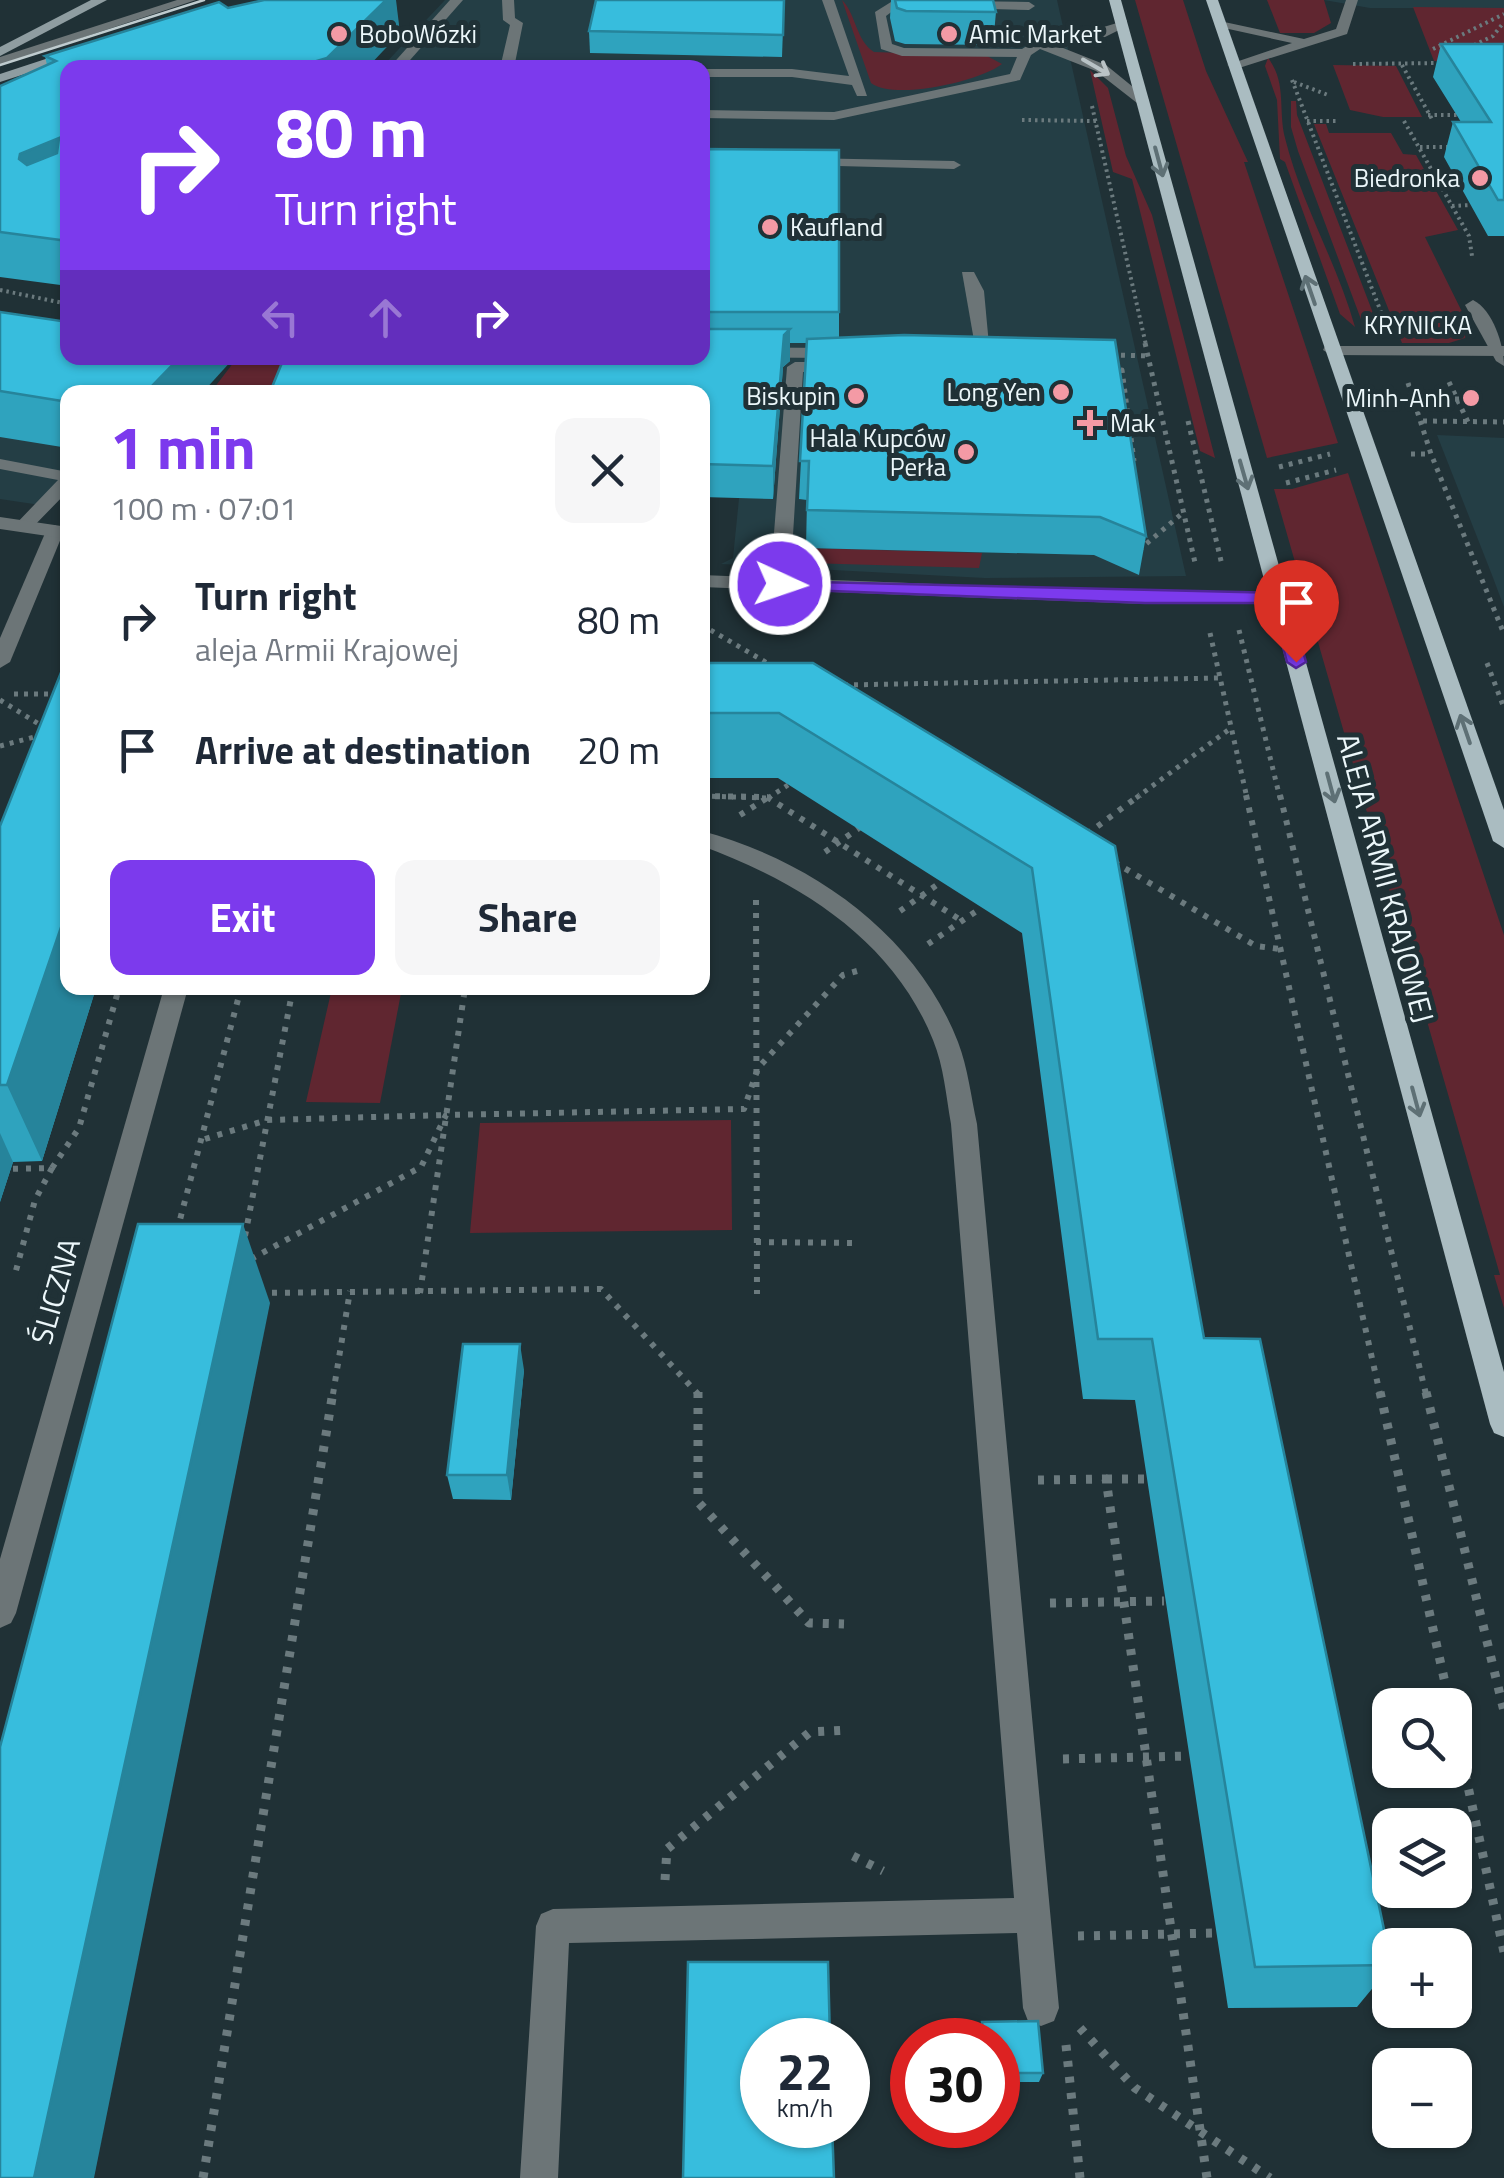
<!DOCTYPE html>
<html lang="en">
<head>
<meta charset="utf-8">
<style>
	:root { --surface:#fff; --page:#f6f6f7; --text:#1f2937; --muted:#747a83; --accent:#7c3aed }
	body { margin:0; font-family:"Titillium Web",sans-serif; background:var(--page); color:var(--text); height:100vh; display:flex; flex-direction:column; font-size:38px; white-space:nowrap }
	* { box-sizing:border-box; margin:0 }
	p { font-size:32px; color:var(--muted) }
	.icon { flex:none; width:55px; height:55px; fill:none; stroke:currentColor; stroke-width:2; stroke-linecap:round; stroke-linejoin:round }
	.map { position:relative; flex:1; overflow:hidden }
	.side { position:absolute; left:60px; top:385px; width:650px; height:610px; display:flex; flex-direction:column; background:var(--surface); border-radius:20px; box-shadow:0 2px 8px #0004 }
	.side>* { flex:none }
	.top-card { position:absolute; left:60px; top:60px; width:650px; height:305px; border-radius:20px; box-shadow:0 2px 8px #0004; background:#7c3aed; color:#fff; overflow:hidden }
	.controls { position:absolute; left:1372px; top:1688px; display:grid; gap:20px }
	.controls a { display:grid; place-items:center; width:100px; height:100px; border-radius:20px; background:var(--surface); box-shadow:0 2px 8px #0004; font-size:50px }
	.speed { position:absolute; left:740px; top:2018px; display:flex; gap:20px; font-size:50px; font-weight:700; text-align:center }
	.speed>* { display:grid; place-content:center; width:130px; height:130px; border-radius:50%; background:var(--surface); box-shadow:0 2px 8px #0004; line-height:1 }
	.speed small { font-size:25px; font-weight:400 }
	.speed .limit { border:15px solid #d22; background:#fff; color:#111 }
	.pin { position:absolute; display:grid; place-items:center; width:85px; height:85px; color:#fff; margin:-102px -42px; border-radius:50% 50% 50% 0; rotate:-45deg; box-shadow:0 0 10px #0007 }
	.pin .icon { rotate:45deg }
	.me { position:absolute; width:110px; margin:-55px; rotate:93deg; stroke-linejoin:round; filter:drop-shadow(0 0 8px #0008) }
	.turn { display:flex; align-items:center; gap:35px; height:210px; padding:0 50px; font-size:45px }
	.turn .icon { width:130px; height:130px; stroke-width:2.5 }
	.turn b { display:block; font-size:70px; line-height:85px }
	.lanes { display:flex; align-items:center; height:95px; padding:0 50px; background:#0003; justify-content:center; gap:50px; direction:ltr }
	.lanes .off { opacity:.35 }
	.round { display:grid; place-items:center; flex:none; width:105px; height:105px; border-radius:20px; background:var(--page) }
	.head { display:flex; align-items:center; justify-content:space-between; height:170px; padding:0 50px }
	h1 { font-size:60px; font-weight:700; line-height:75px; color:var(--accent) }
	.primary-button { display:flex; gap:20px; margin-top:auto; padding:20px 50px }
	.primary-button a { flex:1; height:115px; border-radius:20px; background:var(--accent); color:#fff; font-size:40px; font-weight:700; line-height:115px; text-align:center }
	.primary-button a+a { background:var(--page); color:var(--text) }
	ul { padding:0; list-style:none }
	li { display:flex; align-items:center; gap:30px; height:130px; padding:0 50px }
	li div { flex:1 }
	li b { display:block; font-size:38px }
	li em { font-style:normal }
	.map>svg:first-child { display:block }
	.built { fill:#243e45 }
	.green { fill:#602630 }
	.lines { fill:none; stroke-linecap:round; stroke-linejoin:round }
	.path-far3 { stroke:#6b7a7e; stroke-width:4; stroke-dasharray:2.5 4; stroke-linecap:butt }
	.path-far2 { stroke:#6b7a7e; stroke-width:5; stroke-dasharray:4 6; stroke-linecap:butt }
	.path-far1 { stroke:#6b7a7e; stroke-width:6; stroke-dasharray:5 8; stroke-linecap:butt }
	.path { stroke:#6b7a7e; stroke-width:9; stroke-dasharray:6 10; stroke-linecap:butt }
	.lane { fill:#6c7577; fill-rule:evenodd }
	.street { fill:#6c7577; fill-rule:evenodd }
	.secondary { fill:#8f9da1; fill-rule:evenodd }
	.primary { fill:#aabcc1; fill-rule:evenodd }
	.tram { stroke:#bfcccf; stroke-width:2.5 }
	.wall { fill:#2fa3be }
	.shaded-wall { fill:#26849b }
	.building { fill:#37bddd; stroke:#26849b; stroke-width:2.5; fill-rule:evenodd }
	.oneway { stroke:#b9c3c6 }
	.oneway2 { stroke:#5e7075 }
	.route { fill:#7c3aed; stroke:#51269a; stroke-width:2.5 }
	.poi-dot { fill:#f49aa5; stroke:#203136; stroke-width:4 }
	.labels { text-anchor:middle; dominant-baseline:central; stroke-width:10; stroke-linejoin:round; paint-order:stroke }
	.far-poi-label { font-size:25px; fill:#ecf7fa; stroke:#203136; text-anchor:end }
	.far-street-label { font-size:25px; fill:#ecf7fa; stroke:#203136 }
	.street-label { font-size:30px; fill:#ecf7fa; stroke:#203136 }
</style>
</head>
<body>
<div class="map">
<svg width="1504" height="2178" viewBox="0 0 1504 2178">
	<rect width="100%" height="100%" fill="#203136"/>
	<g class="built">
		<polygon points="445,0 1057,0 1186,576 985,578 721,564 733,558 752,370 702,358 702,68 381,68"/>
		<polygon points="1324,0 1504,0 1504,8 1370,8"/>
		<polygon points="0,326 68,358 67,485 47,506 0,499"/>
		<polygon points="1437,435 1504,438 1504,607 1492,575"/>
	</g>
	<g class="green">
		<path d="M842,0C856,14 856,41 874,52L987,56L1002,64C980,81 895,101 871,83Z"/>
		<polygon points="1135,0 1183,0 1206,71 1248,162 1244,162 1338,443 1267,458"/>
		<polygon points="1267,0 1324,0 1331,23 1314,33 1280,33"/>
		<polygon points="1413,7 1504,8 1504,61 1434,61"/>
		<path d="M1268,58C1287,82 1278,110 1285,138C1301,203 1337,263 1355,327L1340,314L1285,162L1280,159L1277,100L1265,66Z"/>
		<polygon points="1333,65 1396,66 1422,117 1383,117 1350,110"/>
		<polygon points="1090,70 1108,88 1126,156 1152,215 1215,458 1200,451 1132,179 1113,172"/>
		<polygon points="1291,101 1296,101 1297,115 1381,334 1365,330 1298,151 1291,127"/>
		<polygon points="1314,124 1326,124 1329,133 1391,133 1403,154 1416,155 1458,230 1425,237 1470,328 1465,338 1449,343 1402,343"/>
		<polygon points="237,358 298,358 270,392 211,392"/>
		<polygon points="1348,473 1504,935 1504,1308 1494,1275 1500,1275 1274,489 1292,489"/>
		<polygon points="806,548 982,553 979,568 806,563"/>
		<polygon points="332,988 402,988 380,1103 306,1102"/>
		<polygon points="731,1120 732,1230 470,1233 480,1123"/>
	</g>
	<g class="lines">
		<g class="path-far3">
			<polyline points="1468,48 1493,36 1504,22"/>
			<polyline points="1433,49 1504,14"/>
			<polyline points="1353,64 1441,63"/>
			<polyline points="1402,65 1433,121"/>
			<polyline points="1292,80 1384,320"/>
			<polyline points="1294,82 1328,95"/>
			<polyline points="1092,106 1146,345"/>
			<polyline points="1428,115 1462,115"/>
			<polyline points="1022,120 1096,121"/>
			<polyline points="1307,121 1338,121"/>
			<polyline points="1404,121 1469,236 1472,256"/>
			<polyline points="1420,147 1453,147"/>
			<polyline points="1452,206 1471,205"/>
			<polyline points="0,290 68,304"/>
		</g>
		<g class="path-far2">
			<polyline points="1145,343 1196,567"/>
			<polyline points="1111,355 1150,356"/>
			<polyline points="1111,370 1122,370 1134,461"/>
			<polyline points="1449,382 1468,422"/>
			<polyline points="1408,383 1431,454 1504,634"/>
			<polyline points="1415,399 1462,399"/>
			<polyline points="1188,421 1222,565"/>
			<polyline points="1423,421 1504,422"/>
			<polyline points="1411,454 1431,454"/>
			<polyline points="1279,467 1330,454"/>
			<polyline points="1286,483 1336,470"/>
			<polyline points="1139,550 1185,511"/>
			<polyline points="702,625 774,667"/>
			<polyline points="1239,630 1280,798"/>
			<polyline points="1210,633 1247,798"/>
			<polyline points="1487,663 1504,708"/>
			<polyline points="844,685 1218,678"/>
			<polyline points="14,694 68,694"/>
			<polyline points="0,700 47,729"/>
			<polyline points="0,746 42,735"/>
			<polyline points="702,796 768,798"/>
			<polyline points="768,798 788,785"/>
			<polyline points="1136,798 1231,728"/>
		</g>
		<g class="path-far1">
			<polyline points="1246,795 1380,1394"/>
			<polyline points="1280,795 1426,1394"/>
			<polyline points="702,796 767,797 962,921"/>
			<polyline points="740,815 772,795"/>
			<polyline points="1087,834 1140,795"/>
			<polyline points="825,852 859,828"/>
			<polyline points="1114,862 1256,946 1280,949"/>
			<polyline points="756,900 757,1294"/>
			<polyline points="900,911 941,882"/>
			<polyline points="928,944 981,908"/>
			<polyline points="205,1139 267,1120 446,1115"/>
			<polyline points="52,1168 79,1128 119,988"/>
			<polyline points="0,1169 52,1168 35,1200 14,1278"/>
			<polyline points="177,1231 241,988"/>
			<polyline points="245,1236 293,988"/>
			<polyline points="756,1242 858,1243"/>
			<polyline points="251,1259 421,1167 446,1115 744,1109 758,1068 843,975 857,971"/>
			<polyline points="259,1293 601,1289 698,1394"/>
			<polyline points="420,1293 465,988"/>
			<polyline points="333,1394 350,1291"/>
		</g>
		<g class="path">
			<polyline points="698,1392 698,1502 809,1623 844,1624"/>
			<polyline points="1380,1392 1450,1705"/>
			<polyline points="1426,1392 1504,1711"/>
			<polyline points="1106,1479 1147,1479"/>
			<polyline points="1038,1480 1106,1479 1207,2178"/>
			<polyline points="1050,1603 1164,1601"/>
			<polyline points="1455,1727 1504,1952"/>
			<polyline points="1063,1759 1190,1756"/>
			<polyline points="853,1856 883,1871"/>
			<polyline points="665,1880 667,1849 810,1732 848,1730"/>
			<polyline points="1078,1936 1217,1933"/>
			<polyline points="1080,2028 1135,2088 1270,2178"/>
			<polyline points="1066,2045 1080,2178"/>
			<polyline points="203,2178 333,1392"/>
		</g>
		<g class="lane">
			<polygon points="177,0 196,0 0,65 0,57"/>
			<polygon points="502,0 514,0 515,18 523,23 514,68 500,68 510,25 503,20"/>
			<polygon points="822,0 834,0 867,96 857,96 852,85 792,77 702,77 702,69 792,69 849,76"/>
			<polygon points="1346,0 1358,0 1347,34 1239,68 1227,65 1292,43 1215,26 1215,20 1304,39 1336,29"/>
			<polygon points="921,1 925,8 894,10 886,16 892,44 904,48 1022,49 1033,42 1050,43 1127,20 1127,26 1103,38 1063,48 1106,65 1149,100 1137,103 1096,71 1040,49 1031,55 1020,80 834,120 702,118 702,110 834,112 1010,74 1017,57 902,56 881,49 875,12 891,2"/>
			<polygon points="961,1 1029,2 1035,6 1029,10 957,8"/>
			<polygon points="804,158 954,161 961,165 954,169 799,165 797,162"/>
			<polygon points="962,272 974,272 984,291 990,356 976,352"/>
			<path d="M1473,300C1493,310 1504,345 1504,366L1496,361L1465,305Z"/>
			<polygon points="795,362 837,362 845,367 837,372 803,372 790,584 780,590 770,584 787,367"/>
			<polygon points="0,459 68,472 68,491 29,531 15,531 13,527 58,480 0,469"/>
			<polygon points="55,525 64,531 10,662 0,668 0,638 46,531"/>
		</g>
		<g class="street">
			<polygon points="450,0 463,0 403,68 389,68"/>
			<polygon points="1325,346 1504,346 1504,356 1331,355 1323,350"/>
			<polygon points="702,347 837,348 845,353 837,358 702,357"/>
			<polygon points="0,517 68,527 68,539 0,529"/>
			<polygon points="702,575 1145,592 1279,592 1289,598 1279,604 1145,604 702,587"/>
			<path d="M702,831C812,861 916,934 958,1042C968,1068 971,1097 977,1124L1059,2008L1054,2021L1041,2026L1028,2021L1023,2008L1017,1933L569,1943L558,2178H520L536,1926L541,1914L553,1909L1014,1898L951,1124C946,1096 944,1067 933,1040C893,940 800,882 702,846Z"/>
			<polygon points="164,988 188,988 16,1613 11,1623 0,1628 0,1559"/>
		</g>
		<g class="secondary">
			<polygon points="91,0 107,0 0,56 0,47"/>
			<polygon points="76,49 81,50 81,56 0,82 0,74"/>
		</g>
		<g class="primary">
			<polygon points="1109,0 1121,0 1504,1372 1504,1437 1494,1433 1490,1424"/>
			<polygon points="1206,0 1218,0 1504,810 1504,848 1493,841"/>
		</g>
		<polyline class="tram" points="0,65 204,0"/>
	</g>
	<g class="wall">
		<polygon points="784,0 782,57 590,53 589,31"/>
		<polygon points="887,0 993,0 996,12 993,45 905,44 895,41 890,18 891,0"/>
		<polygon points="228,8 400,33 68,68 68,286 0,277 0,86 47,65 45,56"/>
		<polygon points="1441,44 1504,44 1504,236 1488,236 1444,157 1453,122 1461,122 1433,77"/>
		<polygon points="702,149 839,312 839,338 1146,536 1139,575 1094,555 806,548 807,500 799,499 807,343 790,343 790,361 783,367 773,499 702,497"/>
		<polygon points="0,312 68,358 233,359 68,392 68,448 0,437"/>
		<polygon points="702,663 1115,846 1204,1338 1390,1958 1390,1967 1357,2007 1228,2008 1135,1400 1083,1399 1022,933 778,778 702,778"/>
		<polygon points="0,826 68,988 96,988 42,1161 13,1162 0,1202"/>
		<polygon points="524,1370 511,1500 453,1499 447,1475"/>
		<polygon points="982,2022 1043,2073 1039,2082 998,2082 998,2040 980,2040 980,2031"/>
	</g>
	<g class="shaded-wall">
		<polygon points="386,0 396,0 400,33 367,68 293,68"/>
		<polygon points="59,138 68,170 33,200 19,159 20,154"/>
		<polygon points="790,329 790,361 783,367 773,499 773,466 784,335"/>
		<polygon points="179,358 233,358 233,359 203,392 146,392"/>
		<polygon points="68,907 68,988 96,988 42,1161 7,1085"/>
		<polygon points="0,1133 13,1162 0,1202"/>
		<polygon points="243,1224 270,1303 94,2178 34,2178"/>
		<polygon points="520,1344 524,1370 511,1500 507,1475"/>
	</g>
	<g class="building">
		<path d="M264,0H386L327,58L293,68H68V241L0,232V86L56,61L45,56L219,2L228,8ZM59,138L57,153L27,165L19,159L20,154Z"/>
		<polygon points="596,0 784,0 783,35 589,31"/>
		<polygon points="895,0 993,0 996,12 906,11 897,8"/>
		<polygon points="1441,44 1504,44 1504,200 1498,200 1453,122 1491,122"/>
		<polygon points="702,149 839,150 839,312 702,312"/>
		<polygon points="0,312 68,322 68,358 179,358 146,392 68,392 68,402 0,391"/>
		<polygon points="702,329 790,329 784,335 773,466 702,464 702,392 270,392 284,358 702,358"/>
		<polygon points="904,335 1115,340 1146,536 1100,517 807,510 809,461 800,461 807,339"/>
		<polygon points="68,655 68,907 7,1085 0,1085 0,826"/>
		<polygon points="702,663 813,663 1115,846 1204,1338 1260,1339 1390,1958 1390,1965 1255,1967 1152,1339 1098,1339 1032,868 779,713 702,713"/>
		<polygon points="138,1224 243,1224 34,2178 0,2178 0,1747"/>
		<polygon points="463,1344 520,1344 507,1475 447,1475"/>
		<polygon points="688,1962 828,1962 830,2040 762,2040 762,2125 832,2125 834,2178 683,2178"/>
		<polygon points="1038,2021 1043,2073 998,2073 998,2040 984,2040 982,2022"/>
	</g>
	<defs><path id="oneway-shaft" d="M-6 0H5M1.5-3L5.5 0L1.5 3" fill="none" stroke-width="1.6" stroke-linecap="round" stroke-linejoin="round" transform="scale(2.5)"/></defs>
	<use class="oneway" href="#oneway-shaft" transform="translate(1096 67) rotate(30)"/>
	<g class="oneway2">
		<use href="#oneway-shaft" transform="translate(1159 162) rotate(75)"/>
		<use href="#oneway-shaft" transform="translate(1310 290) rotate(-109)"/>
		<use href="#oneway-shaft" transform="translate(1244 475) rotate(74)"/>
		<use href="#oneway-shaft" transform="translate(1465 729) rotate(-109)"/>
		<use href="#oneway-shaft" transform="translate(1331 788) rotate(75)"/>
		<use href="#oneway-shaft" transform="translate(1416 1102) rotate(75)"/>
	</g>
	<polygon class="route" points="774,581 1279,593 1288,598 1306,662 1296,668 1287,662 1271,603 1145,603 780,589 774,588"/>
	<g class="poi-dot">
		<circle cx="339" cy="34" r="10"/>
		<circle cx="949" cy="34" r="10"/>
		<circle cx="1480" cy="178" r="10"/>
		<circle cx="770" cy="227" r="10"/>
		<circle cx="1061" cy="392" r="10"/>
		<circle cx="856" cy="396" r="10"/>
		<circle cx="1471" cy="398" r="10"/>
		<path d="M1085 408h10v10h10v10h-10v10h-10v-10h-10v-10h10z"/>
		<circle cx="966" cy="452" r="10"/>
	</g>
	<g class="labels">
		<g class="far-poi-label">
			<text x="359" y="34" text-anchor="start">BoboWózki</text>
			<text x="969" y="34" text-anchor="start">Amic Market</text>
			<text x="1460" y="178">Biedronka</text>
			<text x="790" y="227" text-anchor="start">Kaufland</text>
			<text x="1041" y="392">Long Yen</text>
			<text x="836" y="396">Biskupin</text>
			<text x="1451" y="398">Minh-Anh</text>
			<text x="1110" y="423" text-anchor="start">Mak</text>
			<text x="946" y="438">Hala Kupców<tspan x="946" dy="29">Perła</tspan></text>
		</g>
		<g class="far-street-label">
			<text x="1418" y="325">KRYNICKA</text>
		</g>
		<g class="street-label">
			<text transform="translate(1386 878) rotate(75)">ALEJA ARMII KRAJOWEJ</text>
			<text transform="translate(55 1291) rotate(-74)">ŚLICZNA</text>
		</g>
	</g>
</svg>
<div class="controls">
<a><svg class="icon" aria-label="search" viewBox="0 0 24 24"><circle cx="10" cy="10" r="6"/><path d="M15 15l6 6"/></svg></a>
<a><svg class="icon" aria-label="layers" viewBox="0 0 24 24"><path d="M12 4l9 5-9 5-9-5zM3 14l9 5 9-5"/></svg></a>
<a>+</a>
<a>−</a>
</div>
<div class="speed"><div>22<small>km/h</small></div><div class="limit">30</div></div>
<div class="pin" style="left:1296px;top:662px;background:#d93025"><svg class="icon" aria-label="arrive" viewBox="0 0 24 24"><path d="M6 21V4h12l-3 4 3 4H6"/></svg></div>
<svg class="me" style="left:780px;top:584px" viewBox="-20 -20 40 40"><circle r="17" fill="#7c3aed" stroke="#fff" stroke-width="3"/><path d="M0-11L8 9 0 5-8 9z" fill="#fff"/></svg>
<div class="top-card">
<div class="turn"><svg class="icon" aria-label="right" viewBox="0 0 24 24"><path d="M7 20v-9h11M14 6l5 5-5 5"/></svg><div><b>80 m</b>Turn right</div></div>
<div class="lanes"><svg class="icon off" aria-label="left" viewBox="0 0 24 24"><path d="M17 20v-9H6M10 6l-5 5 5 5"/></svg><svg class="icon off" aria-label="ahead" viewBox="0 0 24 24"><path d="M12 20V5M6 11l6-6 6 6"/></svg><svg class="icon" aria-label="right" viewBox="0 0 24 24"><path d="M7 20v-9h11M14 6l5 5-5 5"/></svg></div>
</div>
<section class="side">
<div class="head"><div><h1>1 min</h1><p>100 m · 07:01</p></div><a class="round"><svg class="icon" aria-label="close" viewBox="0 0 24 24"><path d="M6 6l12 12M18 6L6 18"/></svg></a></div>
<ul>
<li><svg class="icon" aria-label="right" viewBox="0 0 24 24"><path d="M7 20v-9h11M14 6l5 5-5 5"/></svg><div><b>Turn right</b><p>aleja Armii Krajowej</p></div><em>80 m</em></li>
<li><svg class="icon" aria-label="arrive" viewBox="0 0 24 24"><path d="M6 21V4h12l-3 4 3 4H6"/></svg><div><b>Arrive at destination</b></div><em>20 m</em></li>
</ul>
<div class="primary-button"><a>Exit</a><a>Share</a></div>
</section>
</div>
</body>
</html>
